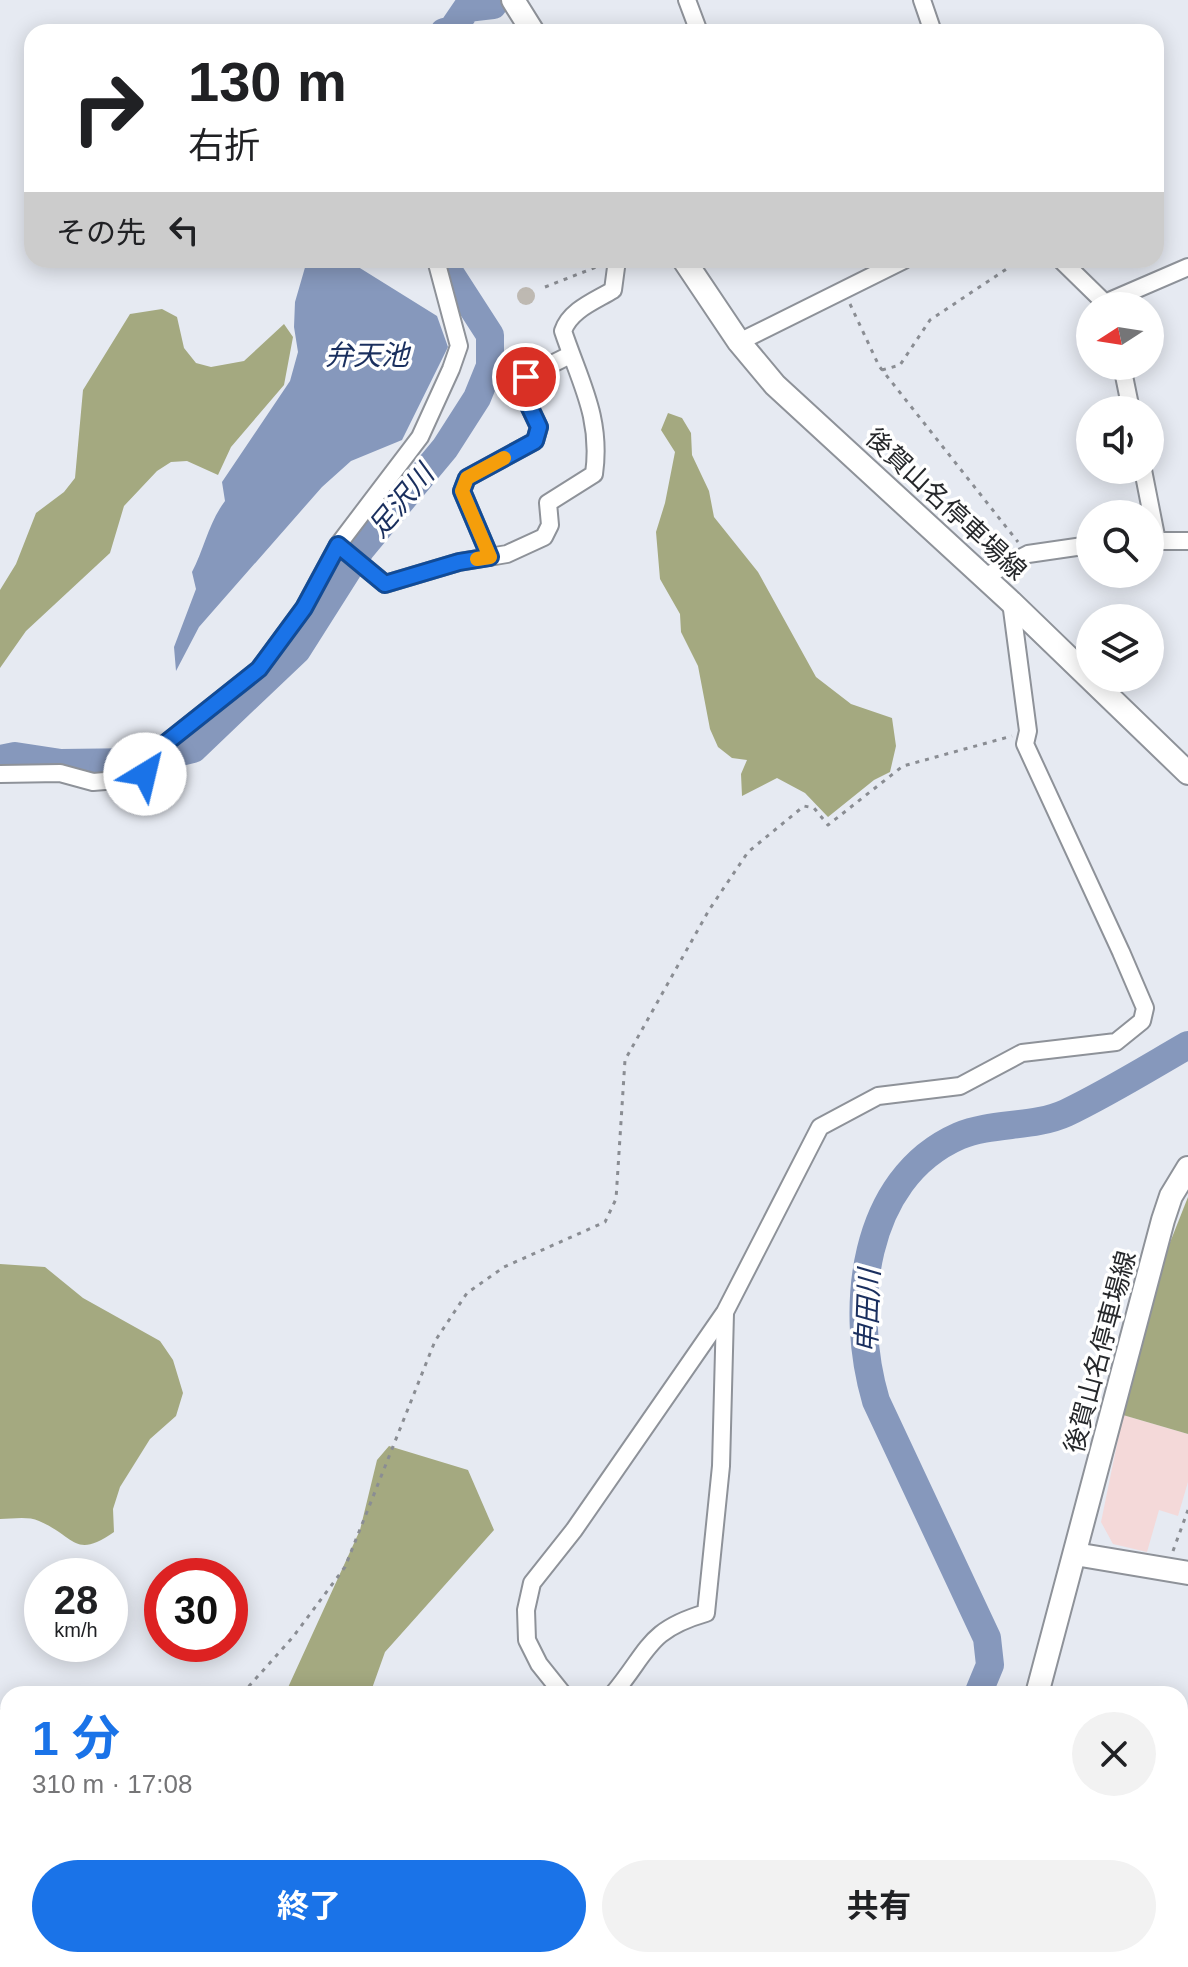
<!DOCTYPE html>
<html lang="ja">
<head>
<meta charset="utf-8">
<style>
	:root { --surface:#fff; --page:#f2f2f2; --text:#202124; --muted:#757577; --accent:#1a73e8 }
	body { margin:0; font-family:Helvetica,"Noto Sans JP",sans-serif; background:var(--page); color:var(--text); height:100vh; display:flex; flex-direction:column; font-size:30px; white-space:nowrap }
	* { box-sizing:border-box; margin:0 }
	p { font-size:26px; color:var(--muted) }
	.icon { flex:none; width:44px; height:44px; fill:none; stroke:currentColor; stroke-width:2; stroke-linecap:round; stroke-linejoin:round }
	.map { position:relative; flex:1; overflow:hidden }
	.details { position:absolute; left:0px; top:1686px; width:1188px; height:282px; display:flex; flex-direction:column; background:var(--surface); border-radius:24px 24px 0 0; box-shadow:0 4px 20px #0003 }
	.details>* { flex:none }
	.banner { position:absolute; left:24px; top:24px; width:1140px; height:244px; border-radius:24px; box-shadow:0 4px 20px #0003; background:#fff; color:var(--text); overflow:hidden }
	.needle { width:52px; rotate:258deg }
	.buttons { position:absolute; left:1076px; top:292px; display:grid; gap:16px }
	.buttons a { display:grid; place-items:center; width:88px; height:88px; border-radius:50%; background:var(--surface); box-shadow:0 4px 20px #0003; font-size:40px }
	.speed { position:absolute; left:24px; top:1558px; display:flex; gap:16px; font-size:40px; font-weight:700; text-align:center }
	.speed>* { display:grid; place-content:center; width:104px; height:104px; border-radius:50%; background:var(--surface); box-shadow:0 4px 20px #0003; line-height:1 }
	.speed small { font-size:20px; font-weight:400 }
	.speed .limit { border:12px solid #d22; background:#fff; color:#111 }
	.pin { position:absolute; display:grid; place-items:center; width:68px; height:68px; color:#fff; margin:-34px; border:4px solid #fff; border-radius:50%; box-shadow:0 2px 8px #0007 }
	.me { position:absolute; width:88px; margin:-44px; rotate:36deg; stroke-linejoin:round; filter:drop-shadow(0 0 6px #0008) }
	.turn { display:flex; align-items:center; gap:28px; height:168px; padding:0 32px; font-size:36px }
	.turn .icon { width:104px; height:104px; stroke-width:2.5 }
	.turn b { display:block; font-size:56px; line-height:68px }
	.then { display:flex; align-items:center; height:76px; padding:0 32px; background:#0003; gap:16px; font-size:30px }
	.round { display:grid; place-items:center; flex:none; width:84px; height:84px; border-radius:42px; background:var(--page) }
	.head { display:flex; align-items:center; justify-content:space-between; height:136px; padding:0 32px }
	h1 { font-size:48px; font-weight:700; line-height:60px; color:var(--accent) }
	.action { display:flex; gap:16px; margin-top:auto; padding:16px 32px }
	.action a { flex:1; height:92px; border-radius:48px; background:var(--accent); color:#fff; font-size:32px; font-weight:700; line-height:92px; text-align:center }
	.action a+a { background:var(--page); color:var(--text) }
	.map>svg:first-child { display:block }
	.commercial { fill:#f4d9d9 }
	.forest { fill:#a4a980 }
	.water { fill:#8698bc }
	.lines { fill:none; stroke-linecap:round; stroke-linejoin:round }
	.river { stroke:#8698bc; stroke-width:28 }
	.building { fill:#beb9b2 }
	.street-casing { stroke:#8e9299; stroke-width:20 }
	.secondary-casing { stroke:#8e9299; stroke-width:26 }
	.path { stroke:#8a8d93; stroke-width:3; stroke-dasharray:4 6; stroke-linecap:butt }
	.street { stroke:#fff; stroke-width:16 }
	.secondary { stroke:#fff; stroke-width:22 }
	.route-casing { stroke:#114b97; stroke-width:20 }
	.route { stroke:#1a73e8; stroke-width:14 }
	.slow { stroke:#f59e0b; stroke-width:14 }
	.labels { text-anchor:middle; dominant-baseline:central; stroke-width:7; stroke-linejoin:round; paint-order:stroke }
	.street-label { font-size:26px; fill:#26282b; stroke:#fff }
	.water-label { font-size:28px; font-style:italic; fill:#1a2f5e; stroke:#fff }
</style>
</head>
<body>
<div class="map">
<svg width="1188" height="1967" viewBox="0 0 1188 1967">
	<rect width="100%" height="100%" fill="#e6eaf2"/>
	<polygon class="commercial" points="1123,1415 1188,1434 1188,1482 1178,1516 1159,1510 1147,1552 1113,1544 1101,1522"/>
	<g class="forest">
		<polygon points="162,309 177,317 184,348 196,363 211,367 244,361 284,324 293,337 284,385 231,447 218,475 187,461 171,462 157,471 124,506 110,553 26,631 0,668 0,590 16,564 36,513 64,492 75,478 83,390 130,314"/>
		<polygon points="668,413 682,418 691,433 692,455 709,491 714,517 758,572 816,677 851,704 892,718 896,746 890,772 874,780 828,817 805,793 777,778 742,796 741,774 747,760 732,758 718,747 710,729 698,666 681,632 680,614 660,579 656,532 665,503 675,452 661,430"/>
		<polygon points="1188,1197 1188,1434 1123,1415 1169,1245"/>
		<path d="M0,1264L45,1267L83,1298L160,1341L173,1360L183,1393L176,1416L150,1439L120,1487L113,1509L114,1532C74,1560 75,1536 39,1521C28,1516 12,1519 0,1519Z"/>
		<polygon points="389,1446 468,1470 494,1530 385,1652 370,1694 285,1694 360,1530 377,1460"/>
		<polygon points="0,1831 8,1831 8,1887 0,1879"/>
		<polygon points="114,1960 420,1960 420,1967 125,1967"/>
	</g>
	<path class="water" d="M313,260H347L437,316L448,347L402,440L351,461L322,487L199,627L176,671L174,647L196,589L192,572C204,549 209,522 225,501L222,482L290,381L298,352L294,327L295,302L306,264Z"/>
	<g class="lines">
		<g class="river">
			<polyline points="444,32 452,30 467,8 493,5 496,0"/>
			<polyline points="0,759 15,756 61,763 141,762 193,749 297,650 361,549 445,448 477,398 490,366 490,335 450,273 448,260"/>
			<path d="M978,1694L990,1665L987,1638L876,1401C849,1310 861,1179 959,1136C992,1122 1033,1128 1066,1113C1108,1093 1148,1068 1188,1045"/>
			<polyline points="554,1967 558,1960"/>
		</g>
	</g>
	<circle class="building" cx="526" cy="296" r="9"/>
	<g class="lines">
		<g class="street-casing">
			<g id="street">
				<polyline points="687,0 699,32"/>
				<polyline points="922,0 933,32"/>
				<polyline points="1061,260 1108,306"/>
				<polyline points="1107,302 1188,267"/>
				<polyline points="739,342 904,260"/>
				<polyline points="1122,366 1131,410"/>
				<polyline points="1143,470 1157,541"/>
				<polyline points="1150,541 1188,541"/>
				<path d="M338,545L385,584L459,562L507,554L544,537L550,525L548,503L594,474C602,418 580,382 563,331C570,310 595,301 613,290L617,260"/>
				<polyline points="490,557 462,491 467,478 535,441 539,427 522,391 526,377 570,355"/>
				<polyline points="984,577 1028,554 1090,545"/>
				<polyline points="0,774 60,773 93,782 129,779 145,774 166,743 259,669 304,608 338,545 420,437 451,369 459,346 436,260"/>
				<polyline points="563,1694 539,1664 527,1640 526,1610 532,1583 574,1530 725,1312 820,1127 878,1096 960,1086 1022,1053 1116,1042 1142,1021 1145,1008 1121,952 1025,744 1028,731 1011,602"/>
				<path d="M613,1694C649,1651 647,1630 706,1613L721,1466L725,1313"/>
			</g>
		</g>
		<g class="secondary-casing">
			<g id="secondary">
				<polyline points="513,0 533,32"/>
				<polyline points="684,260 739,342 775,385 1011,602 1188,773"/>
				<polyline points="1075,1554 1188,1573"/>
				<polyline points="1037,1694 1163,1220 1171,1196 1188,1168"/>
				<polyline points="721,1967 724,1960"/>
			</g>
		</g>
		<g class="path">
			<polyline points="545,287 599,266"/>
			<polyline points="850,304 879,366 1018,542"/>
			<polyline points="882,370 900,365 930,320 1020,260"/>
			<polyline points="1173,1551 1188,1510"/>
			<polyline points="242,1694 293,1637 345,1567 435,1341 467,1293 504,1267 605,1222 616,1199 625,1060 709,910 748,852 804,806 814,808 828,825 903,766 1012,736"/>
			<polyline points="0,1709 8,1720"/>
			<polyline points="0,1739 8,1737"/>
		</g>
		<use href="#street" class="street"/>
		<use href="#secondary" class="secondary"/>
	</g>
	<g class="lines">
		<g class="route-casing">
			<polyline id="route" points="145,774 166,743 259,669 304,608 338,545 385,584 459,562 490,557 462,491 467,478 535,441 539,427 522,391 526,377"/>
		</g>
		<use href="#route" class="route"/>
		<polyline class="slow" points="477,559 490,557 462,491 467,478 504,458"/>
	</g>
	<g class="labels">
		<g class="street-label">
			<text transform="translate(946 504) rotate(43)">後賀山名停車場線</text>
			<text transform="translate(1100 1352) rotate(-75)">後賀山名停車場線</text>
		</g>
		<g class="water-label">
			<text x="367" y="355">弁天池</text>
			<text transform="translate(401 501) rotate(-50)">足沢川</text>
			<text transform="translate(868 1311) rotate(-88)">申田川</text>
		</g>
	</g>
</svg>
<div class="buttons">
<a><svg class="needle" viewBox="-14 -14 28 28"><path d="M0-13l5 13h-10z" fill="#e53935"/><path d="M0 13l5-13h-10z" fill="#757577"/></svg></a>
<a><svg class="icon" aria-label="sound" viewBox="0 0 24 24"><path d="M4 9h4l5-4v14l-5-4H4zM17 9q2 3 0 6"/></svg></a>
<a><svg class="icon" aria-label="search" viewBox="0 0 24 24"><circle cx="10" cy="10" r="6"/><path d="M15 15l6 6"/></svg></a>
<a><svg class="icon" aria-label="layers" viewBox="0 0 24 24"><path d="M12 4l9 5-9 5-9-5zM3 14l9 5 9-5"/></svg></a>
</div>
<div class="speed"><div>28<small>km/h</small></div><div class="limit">30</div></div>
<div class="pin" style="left:526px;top:377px;background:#d93025"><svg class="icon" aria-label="arrive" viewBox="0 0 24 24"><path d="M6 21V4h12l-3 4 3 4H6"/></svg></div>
<svg class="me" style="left:145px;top:774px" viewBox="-20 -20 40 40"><circle r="19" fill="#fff"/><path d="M0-13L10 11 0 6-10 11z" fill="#1a73e8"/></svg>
<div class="banner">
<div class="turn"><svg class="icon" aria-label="right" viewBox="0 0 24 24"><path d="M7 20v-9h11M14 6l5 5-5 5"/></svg><div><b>130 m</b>右折</div></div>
<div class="then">その先<svg class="icon" aria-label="left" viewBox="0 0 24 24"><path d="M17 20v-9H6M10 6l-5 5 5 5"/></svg></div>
</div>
<section class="details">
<div class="head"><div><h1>1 分</h1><p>310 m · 17:08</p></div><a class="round"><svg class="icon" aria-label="close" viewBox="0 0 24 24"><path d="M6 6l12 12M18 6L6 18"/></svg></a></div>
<div class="action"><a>終了</a><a>共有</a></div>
</section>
</div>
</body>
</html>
